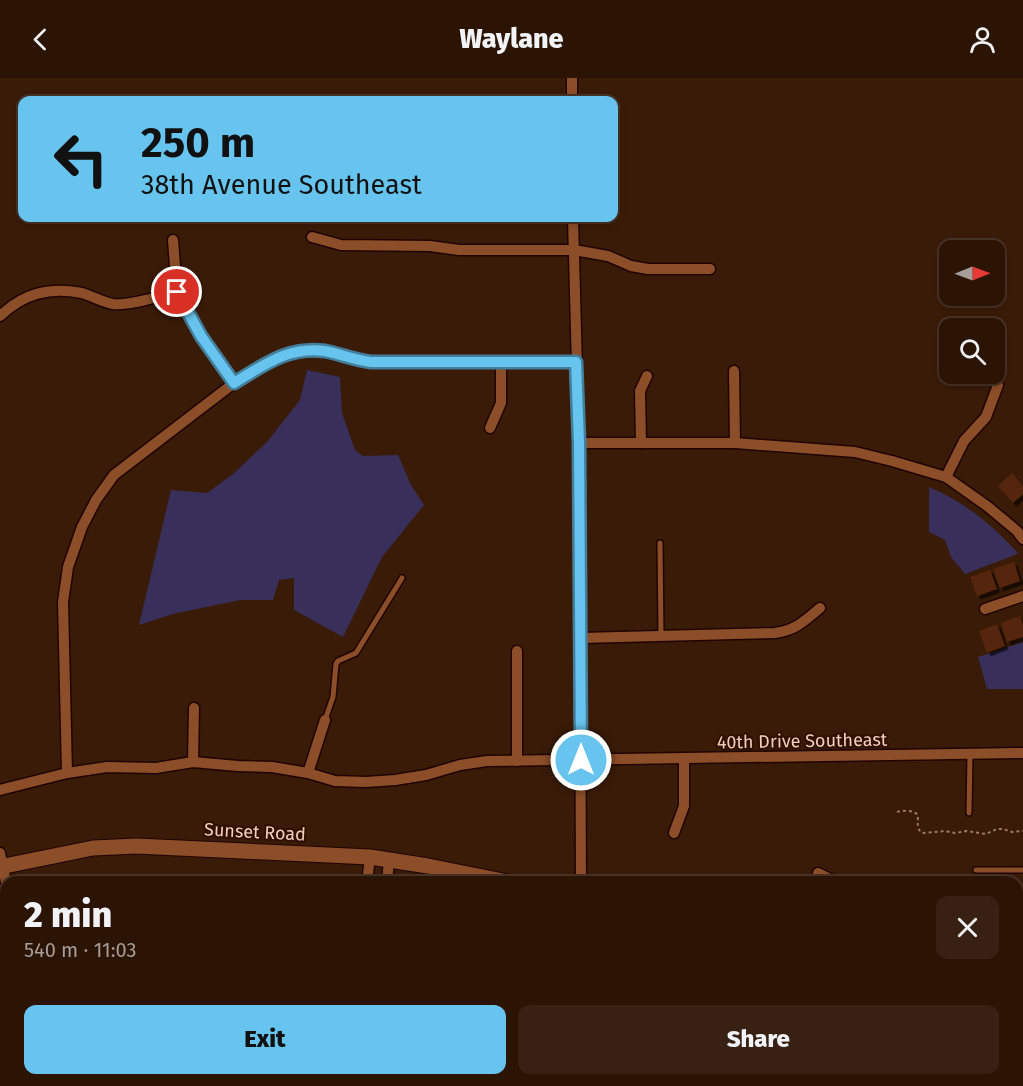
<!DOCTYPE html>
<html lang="en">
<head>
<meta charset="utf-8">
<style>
	:root { --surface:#2c1405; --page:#382113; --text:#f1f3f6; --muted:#a69e9a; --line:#483327; --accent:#67c4ef }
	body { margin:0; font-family:"Fira Sans",sans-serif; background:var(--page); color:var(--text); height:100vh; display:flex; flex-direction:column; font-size:22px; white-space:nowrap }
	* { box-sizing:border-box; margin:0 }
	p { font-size:20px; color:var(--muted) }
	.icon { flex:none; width:33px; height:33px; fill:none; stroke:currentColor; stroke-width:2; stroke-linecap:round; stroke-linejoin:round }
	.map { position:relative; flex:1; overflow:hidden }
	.panel { position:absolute; left:0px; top:798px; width:1023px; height:210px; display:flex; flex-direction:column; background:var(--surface); border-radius:18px 18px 0 0; box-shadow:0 3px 9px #0003,0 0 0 2px var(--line) }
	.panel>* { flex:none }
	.hud { position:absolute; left:18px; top:18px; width:600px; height:126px; border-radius:12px; box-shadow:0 3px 9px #0003,0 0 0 2px var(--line); background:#67c4ef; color:#111; overflow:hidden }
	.needle { width:39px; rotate:89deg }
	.fabs { position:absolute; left:939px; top:162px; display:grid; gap:12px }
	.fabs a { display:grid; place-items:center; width:66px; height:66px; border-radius:12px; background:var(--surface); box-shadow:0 3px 9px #0003,0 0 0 2px var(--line); font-size:30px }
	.pin { position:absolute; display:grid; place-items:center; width:51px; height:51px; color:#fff; margin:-26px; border:3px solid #fff; border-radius:50%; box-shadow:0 2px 6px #0007 }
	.me { position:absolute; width:66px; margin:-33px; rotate:0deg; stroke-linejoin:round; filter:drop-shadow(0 0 4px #0008) }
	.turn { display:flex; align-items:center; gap:21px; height:126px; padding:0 24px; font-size:27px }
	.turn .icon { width:78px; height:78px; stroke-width:2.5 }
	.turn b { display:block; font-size:42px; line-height:51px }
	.round { display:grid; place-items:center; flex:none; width:63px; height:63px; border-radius:12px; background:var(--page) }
	.overview { display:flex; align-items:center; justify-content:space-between; height:102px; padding:0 24px }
	h1 { font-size:36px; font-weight:800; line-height:45px }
	.primary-button { display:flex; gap:12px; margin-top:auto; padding:12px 24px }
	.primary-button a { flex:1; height:69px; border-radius:12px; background:var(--accent); color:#111; font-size:24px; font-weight:800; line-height:69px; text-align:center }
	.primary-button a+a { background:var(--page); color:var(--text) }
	header { display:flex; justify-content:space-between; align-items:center; height:78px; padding:0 24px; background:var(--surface); font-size:27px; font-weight:800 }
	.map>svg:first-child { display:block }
	.green { fill:#382f5b }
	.building { fill:#542708; filter:url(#shadow) }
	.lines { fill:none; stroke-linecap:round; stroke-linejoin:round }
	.lane-casing { stroke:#200400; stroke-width:8 }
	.street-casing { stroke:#200400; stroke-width:13 }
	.secondary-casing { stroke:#200400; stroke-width:17 }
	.path { stroke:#9b7a66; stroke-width:2; stroke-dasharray:3 3; stroke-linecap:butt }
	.lane { stroke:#8b4e28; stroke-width:5 }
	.street { stroke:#8b4e28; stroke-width:10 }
	.secondary { stroke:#8b4e28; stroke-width:15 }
	.route-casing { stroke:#437f9b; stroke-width:15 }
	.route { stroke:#67c4ef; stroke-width:10 }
	.labels { text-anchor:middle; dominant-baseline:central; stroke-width:4.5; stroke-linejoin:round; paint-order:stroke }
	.street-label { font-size:18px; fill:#f2cebb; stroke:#301100 }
</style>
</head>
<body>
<header><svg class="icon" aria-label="back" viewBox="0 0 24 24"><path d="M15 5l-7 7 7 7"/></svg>Waylane<svg class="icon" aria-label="person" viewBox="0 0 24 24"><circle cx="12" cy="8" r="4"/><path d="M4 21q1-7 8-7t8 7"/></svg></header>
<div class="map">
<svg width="1023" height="1008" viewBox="0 0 1023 1008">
	<defs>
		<filter id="shadow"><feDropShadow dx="3.5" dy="3.5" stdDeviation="0" flood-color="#0009"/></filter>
	</defs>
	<rect width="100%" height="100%" fill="#3a1b07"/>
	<g class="green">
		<polygon points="307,292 340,299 342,335 355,372 363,378 398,377 411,407 424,427 382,479 343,559 294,532 294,500 279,502 273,522 240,522 173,536 139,547 171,412 207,415 233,396 267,364 300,322"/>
		<path d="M929,409C966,425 990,445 1018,475L1015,477L965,496L951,479L945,462L929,454Z"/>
		<polygon points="1023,564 1023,611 987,611 978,579"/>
		<polygon points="0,999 6,999 6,1002 426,1002 426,1008 0,1008"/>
	</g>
	<g class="building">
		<polygon points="1012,395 1023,408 1023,416 1013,425 998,408"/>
		<polygon points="1014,484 1020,503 1000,510 993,491"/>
		<polygon points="990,492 997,511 977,518 970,499"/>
		<polygon points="1020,538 1023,547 1023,559 1007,564 1001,545"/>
		<polygon points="997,546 1005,568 987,575 979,553"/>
	</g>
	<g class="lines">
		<g class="lane-casing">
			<g id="lane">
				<polyline points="660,465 661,558"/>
				<polyline points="325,642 333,619 336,586 338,583 356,575 402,500"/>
				<polyline points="969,735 970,676"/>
				<polyline points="976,792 1023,792"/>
			</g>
		</g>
		<g class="street-casing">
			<g id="street">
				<polyline points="572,0 572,22"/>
				<polyline points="573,140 579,365 581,804"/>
				<polyline points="312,159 341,167 430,168 459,172 574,172 608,178 631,188 648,191 710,191"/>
				<polyline points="173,162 177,214 201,258 234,305"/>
				<path d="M0,238C24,215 49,209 82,215C92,218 102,224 113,226C128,228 161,218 177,214"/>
				<polyline points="734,293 735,365"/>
				<polyline points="490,350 501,325 501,285"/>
				<polyline points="579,365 735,365 855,374 892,383 946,399 987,428 1017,453 1023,461"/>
				<polyline points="641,365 640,313 647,298"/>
				<polyline points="946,399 964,363 986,339 998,307"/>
				<polyline points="985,531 1023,518"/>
				<path d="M581,560L775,555C796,552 803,544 820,530"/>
				<polyline points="517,573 517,683"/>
				<polyline points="193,684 194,630"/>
				<polyline points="67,695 63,524 68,489 82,449 96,422 114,397 234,305 281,278 296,273 311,272 327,274 357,282 371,284 576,284"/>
				<polyline points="308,695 325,642"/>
				<polyline points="0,712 67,695 107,689 156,690 193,684 238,688 272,689 308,695 335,703 366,704 395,702 426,697 460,687 487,683 1023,675"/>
				<polyline points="674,755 684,728 684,681"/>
				<polyline points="0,775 6,804"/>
				<polyline points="818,795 836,804"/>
				<polyline points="367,804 370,779"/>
				<polyline points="387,804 389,782"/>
				<polyline points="583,1002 583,1008"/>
				<polyline points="908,1002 908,1008"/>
			</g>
		</g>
		<g class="secondary-casing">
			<g id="secondary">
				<polyline points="0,789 93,770 137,768 370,779 428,788 508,804"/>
				<polyline points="1017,910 1023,911"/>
			</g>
		</g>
		<g class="path">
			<path d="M897,734C904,732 913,732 918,737C918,744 916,750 922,755L945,753L955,755L966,753L986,756L997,751H1003L1012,754L1023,753"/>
			<polyline points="1017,882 1023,878"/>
		</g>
		<use href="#lane" class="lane"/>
		<use href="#street" class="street"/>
		<use href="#secondary" class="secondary"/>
	</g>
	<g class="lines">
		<g class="route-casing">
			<path id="route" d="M177,214L201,258L234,305C264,287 288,268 325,273C340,276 355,282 371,284H576L579,365L581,682"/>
		</g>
		<use href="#route" class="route"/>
	</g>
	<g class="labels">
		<g class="street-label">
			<text transform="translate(802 663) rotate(-1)">40th Drive Southeast</text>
			<text transform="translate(255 754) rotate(3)">Sunset Road</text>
		</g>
	</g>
</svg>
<div class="fabs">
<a><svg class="needle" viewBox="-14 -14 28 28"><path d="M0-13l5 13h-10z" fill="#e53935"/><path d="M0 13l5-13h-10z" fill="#a69e9a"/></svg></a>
<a><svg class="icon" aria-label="search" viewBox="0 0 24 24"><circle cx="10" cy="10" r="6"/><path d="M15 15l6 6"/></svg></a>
</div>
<div class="pin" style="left:177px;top:214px;background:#d93025"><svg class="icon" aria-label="arrive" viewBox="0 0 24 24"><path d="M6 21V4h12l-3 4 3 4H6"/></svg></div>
<svg class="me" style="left:581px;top:682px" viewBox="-20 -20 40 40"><circle r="17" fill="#67c4ef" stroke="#fff" stroke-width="3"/><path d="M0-11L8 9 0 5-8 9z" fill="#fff"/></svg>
<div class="hud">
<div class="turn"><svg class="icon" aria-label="left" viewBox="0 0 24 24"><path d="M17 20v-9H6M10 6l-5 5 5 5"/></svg><div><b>250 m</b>38th Avenue Southeast</div></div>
</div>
<section class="panel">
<div class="overview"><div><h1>2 min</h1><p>540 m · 11:03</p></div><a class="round"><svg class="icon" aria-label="close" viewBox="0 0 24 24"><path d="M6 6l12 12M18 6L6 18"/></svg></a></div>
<div class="primary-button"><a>Exit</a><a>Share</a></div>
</section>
</div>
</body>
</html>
